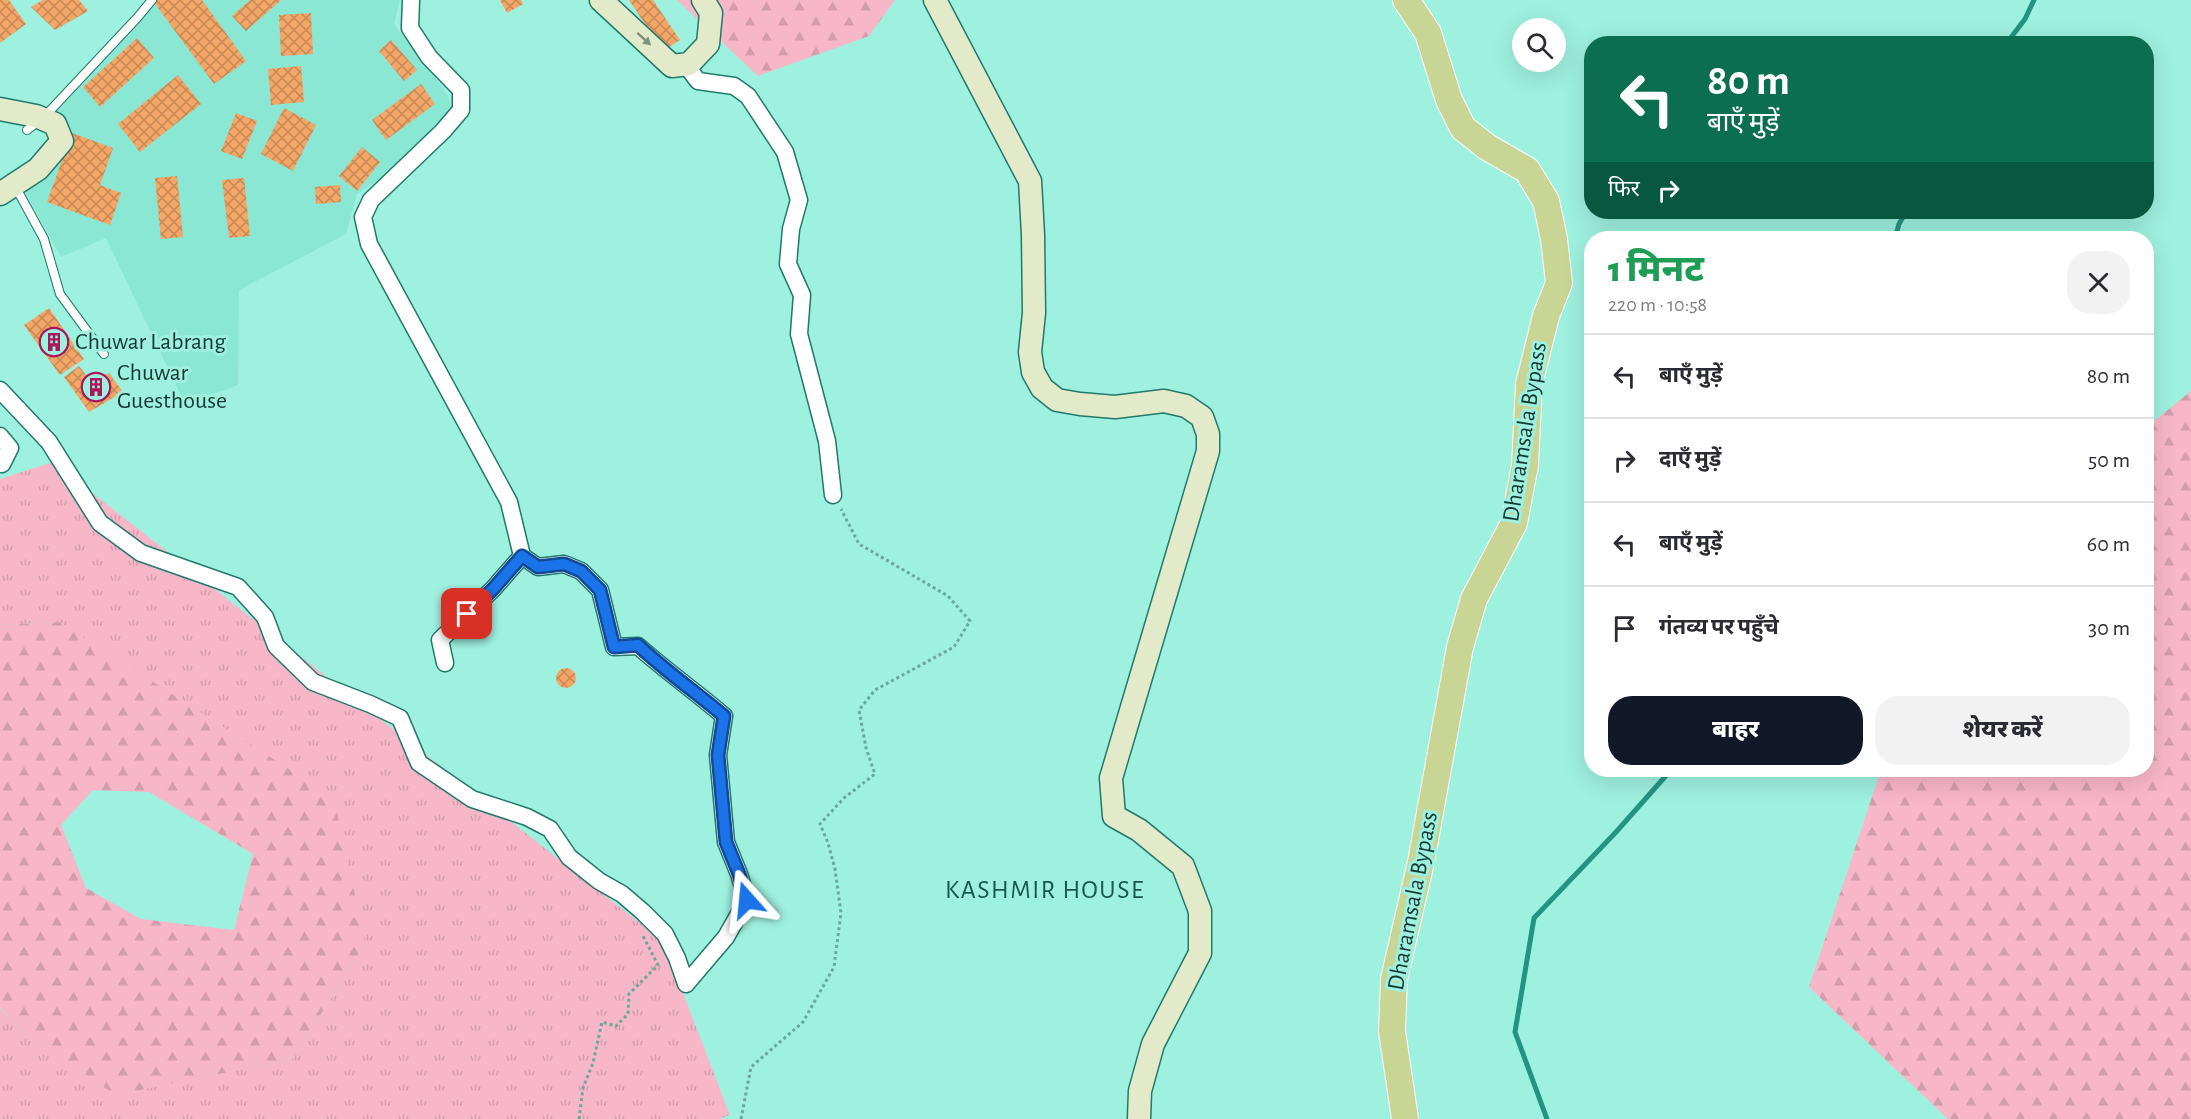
<!DOCTYPE html>
<html lang="hi">
<head>
<meta charset="utf-8">
<style>
	:root { --surface:#fff; --page:#f2f2f3; --text:#2b2b33; --muted:#7c7c81; --line:#e1e1e2; --accent:#111827 }
	body { margin:0; font-family:"Alegreya Sans","Noto Sans Devanagari",sans-serif; background:var(--page); color:var(--text); height:100vh; display:flex; flex-direction:column; font-size:22px; white-space:nowrap }
	* { box-sizing:border-box; margin:0 }
	p { font-size:20px; color:var(--muted) }
	.icon { flex:none; width:33px; height:33px; fill:none; stroke:currentColor; stroke-width:2; stroke-linecap:round; stroke-linejoin:round }
	.map { position:relative; flex:1; overflow:hidden }
	.drawer { position:absolute; left:1584px; top:231px; width:570px; height:546px; display:flex; flex-direction:column; background:var(--surface); border-radius:24px; box-shadow:0 6px 24px #0002 }
	.drawer>* { flex:none }
	.banner { position:absolute; left:1584px; top:36px; width:570px; height:183px; border-radius:24px; box-shadow:0 6px 24px #0002; background:#0b6e4f; color:#fff; overflow:hidden }
	.fabs { position:absolute; left:1512px; top:18px; display:grid; gap:12px }
	.fabs a { display:grid; place-items:center; width:54px; height:54px; border-radius:50%; background:var(--surface); box-shadow:0 6px 24px #0002; font-size:30px }
	.pin { position:absolute; display:grid; place-items:center; width:51px; height:51px; color:#fff; margin:-26px; border-radius:12px; box-shadow:0 3px 9px #0006 }
	.me { position:absolute; width:66px; margin:-33px; rotate:342deg; stroke-linejoin:round; filter:drop-shadow(0 0 4px #0008) }
	.turn { display:flex; align-items:center; gap:21px; height:126px; padding:0 24px; font-size:27px }
	.turn .icon { width:78px; height:78px; stroke-width:2.5 }
	.turn b { display:block; font-size:42px; line-height:51px }
	.then { display:flex; align-items:center; height:57px; padding:0 24px; background:#0003; gap:12px; font-size:22px }
	.round { display:grid; place-items:center; flex:none; width:63px; height:63px; border-radius:24px; background:var(--page) }
	.headline { display:flex; align-items:center; justify-content:space-between; height:102px; padding:0 24px }
	h1 { font-size:36px; font-weight:800; line-height:45px; color:#1e9e55 }
	.cta { display:flex; gap:12px; margin-top:auto; padding:12px 24px }
	.cta a { flex:1; height:69px; border-radius:24px; background:var(--accent); color:#fff; font-size:24px; font-weight:800; line-height:69px; text-align:center }
	.cta a+a { background:var(--page); color:var(--text) }
	ul { padding:0; list-style:none }
	li { display:flex; align-items:center; gap:18px; height:84px; padding:0 24px; border-top:2px solid var(--line) }
	li div { flex:1 }
	li b { display:block; font-size:22px }
	li em { font-style:normal }
	.map>svg:first-child { display:block }
	.built { fill:#89e7d4 }
	.grass { fill:url(#grass-tufts) }
	.forest { fill:url(#forest-firs); fill-rule:evenodd }
	.lines { fill:none; stroke-linecap:round; stroke-linejoin:round }
	.stream { stroke:#249482; stroke-width:5 }
	.building { fill:url(#building-cross-hatch) }
	.lane-casing { stroke:#21796b; stroke-width:10 }
	.street-casing { stroke:#21796b; stroke-width:19 }
	.secondary-casing { stroke:#21796b; stroke-width:25 }
	.primary-casing { stroke:#fff; stroke-width:28 }
	.path { stroke:#69a89b; stroke-width:3; stroke-dasharray:3 3; stroke-linecap:butt }
	.lane { stroke:#fff; stroke-width:8 }
	.street { stroke:#fff; stroke-width:16 }
	.secondary { stroke:#e3eaca; stroke-width:22 }
	.primary { stroke:#c8d594; stroke-width:26 }
	.oneway { fill:#7c927e }
	.route-casing { stroke:#114b97; stroke-width:15 }
	.route { stroke:#1a73e8; stroke-width:10 }
	.labels { text-anchor:middle; dominant-baseline:central; stroke-width:6; stroke-linejoin:round; paint-order:stroke }
	.poi-label { font-size:24px; fill:#163932; stroke:#9ef0df; text-anchor:start }
	.street-label { font-size:24px; fill:#163932; stroke:#9ef0df }
	.neighbourhood-label { font-size:26px; letter-spacing:1.5px; fill:#16584d; stroke:#9ef0df }
</style>
</head>
<body>
<div class="map">
<svg width="2191" height="1119" viewBox="0 0 2191 1119">
	<defs>
		<pattern id="grass-tufts" width="24" height="20" patternUnits="userSpaceOnUse" patternTransform="scale(1.5)"><rect width="24" height="20" fill="#f8b6c9"/><path d="M3 7l-1-3M5 7V3M7 7l1-3M15 17l-1-3M17 17v-4M19 17l1-3" fill="none" stroke="#d49dad"/></pattern>
		<pattern id="forest-firs" width="22" height="20" patternUnits="userSpaceOnUse" patternTransform="scale(1.5)"><rect width="22" height="20" fill="#f8b6c9"/><path d="M5 1l3.5 6h-7zM16 11l3.5 6h-7z" fill="#d49dad"/></pattern>
		<pattern id="building-cross-hatch" width="8" height="8" patternUnits="userSpaceOnUse" patternTransform="scale(1.5)"><rect width="8" height="8" fill="#f3a666"/><path d="M0 0l8 8M0 8l8-8" fill="none" stroke="#c48855"/></pattern>
	</defs>
	<rect width="100%" height="100%" fill="#9ef0df"/>
	<polygon class="built" points="147,0 400,0 394,24 448,95 456,129 357,194 346,234 239,290 238,385 185,404 106,238 61,257 24,190 68,156 46,115 61,108"/>
	<polygon class="grass" points="53,462 663,941 730,1115 720,1119 0,1119 0,1008 19,1028 115,1094 293,1059 365,943 60,622 0,625 0,479"/>
	<g class="forest">
		<polygon points="677,0 895,0 869,36 758,76"/>
		<polygon points="2191,391 2191,1119 1948,1119 1809,987 1881,770 2146,770 2147,427"/>
		<path d="M60,622L334,798L365,943L293,1059L115,1095L19,1028L0,1007V625ZM93,790L149,792L253,854L234,930L141,919L86,888L61,825Z"/>
	</g>
	<g class="lines">
		<g class="stream">
			<polyline points="2006,44 2025,19 2034,0"/>
			<polyline points="1895,238 1899,224 1906,212"/>
			<polyline points="1547,1119 1515,1032 1534,918 1617,831 1671,770"/>
		</g>
	</g>
	<g class="building">
		<polygon points="0,0 9,0 26,24 0,43"/>
		<polygon points="43,0 79,0 88,11 55,30 31,7"/>
		<polygon points="155,0 202,0 246,61 214,84 153,1"/>
		<polygon points="250,0 281,0 246,31 232,16"/>
		<polygon points="500,0 521,0 523,4 507,13"/>
		<polygon points="629,0 653,0 680,40 663,51"/>
		<polygon points="311,13 313,54 281,56 279,15"/>
		<polygon points="137,38 154,58 100,107 83,87"/>
		<polygon points="391,40 417,70 404,81 379,51"/>
		<polygon points="301,66 304,102 271,105 268,69"/>
		<polygon points="178,75 201,104 140,152 118,124"/>
		<polygon points="421,84 435,104 386,140 372,120"/>
		<polygon points="284,108 316,125 293,171 261,154"/>
		<polygon points="236,113 257,121 242,159 221,151"/>
		<polygon points="72,133 113,148 100,185 121,193 110,225 47,202"/>
		<polygon points="362,147 380,162 357,191 339,176"/>
		<polygon points="177,176 183,237 161,239 155,178"/>
		<polygon points="244,178 250,236 229,238 222,180"/>
		<polygon points="340,185 341,202 316,204 315,187"/>
		<polygon points="49,308 84,359 60,375 24,325"/>
		<polygon points="79,366 92,383 109,373 123,392 89,412 64,377"/>
		<circle cx="566" cy="678" r="10"/>
	</g>
	<g class="lines">
		<g class="lane-casing">
			<g id="lane">
				<polyline points="27,130 46,115 137,18 152,0"/>
				<polyline points="15,186 44,239 60,294 104,354"/>
			</g>
		</g>
		<g class="street-casing">
			<g id="street">
				<polyline points="411,0 410,28 429,57 461,90 461,110 443,131 371,200 363,217 369,244 509,502 522,556 493,589 440,640 445,663"/>
				<polyline points="689,64 689,69 698,81 734,86 748,96 785,152 799,200 791,229 788,264 802,295 799,334 827,441 833,495"/>
				<path d="M0,390L49,442L100,523L141,553L238,587L265,617L276,646L313,682L370,704L400,718L419,763L472,799L527,817L550,829L569,857L599,881L622,894L643,912L665,934L677,958L686,984L726,937L747,900L739,874L726,842L718,755L724,716C696,692 665,670 638,646L614,647L600,590L581,571L564,564L538,567L522,556"/>
				<polyline points="0,436 10,448 2,464 0,463"/>
			</g>
		</g>
		<g class="secondary-casing">
			<g id="secondary">
				<polyline points="601,0 672,66 689,64 708,44 711,13 703,0"/>
				<polyline points="935,0 1030,181 1033,235 1034,313 1030,352 1033,372 1042,388 1057,400 1080,404 1115,407 1164,401 1186,406 1202,417 1208,434 1208,451 1111,778 1114,816 1139,830 1183,866 1200,911 1200,953 1153,1044 1140,1091 1139,1119"/>
				<polyline points="0,109 36,116 55,124 62,141 38,169 0,194"/>
			</g>
		</g>
		<g class="primary-casing">
			<polyline id="primary" points="1405,1119 1392,1031 1394,979 1421,862 1460,647 1474,599 1514,523 1525,465 1529,384 1546,316 1559,283 1554,239 1546,201 1527,170 1487,147 1463,128 1449,100 1428,33 1406,0"/>
		</g>
		<g class="path">
			<polyline points="579,1119 583,1088 593,1063 602,1022 616,1026 628,1014 629,994 658,965 642,934"/>
			<polyline points="741,1119 751,1067 803,1022 834,967 841,913 835,869 828,843 820,824 844,798 875,774 866,748 859,710 875,690 954,647 970,621 948,596 859,544 841,509"/>
		</g>
		<use href="#lane" class="lane"/>
		<use href="#street" class="street"/>
		<use href="#secondary" class="secondary"/>
		<use href="#primary" class="primary"/>
	</g>
	<defs><path id="oneway-solid" d="M-6-.8H1V-3.2L6.5 0L1 3.2V.8H-6Z" transform="scale(1.5)"/></defs>
	<use class="oneway" href="#oneway-solid" transform="translate(644 39) rotate(42)"/>
	<g class="lines">
		<g class="route-casing">
			<path id="route" d="M467,614L493,589L522,556L538,567L564,564L581,571L600,590L614,647L638,645C665,671 696,692 724,716L718,755L726,842L739,874L747,900"/>
		</g>
		<use href="#route" class="route"/>
	</g>
	<defs>
		<g id="building-ring" transform="scale(1.5)"><circle r="9.5" fill="#9ef0df" stroke="#a6185a" stroke-width="1.5"/><path d="M-4-6H4V6H1V3H-1V6H-4ZM-2.5-4.3h1.7v1.8h-1.7ZM.8-4.3h1.7v1.8H.8ZM-2.5-1h1.7V.8h-1.7ZM.8-1h1.7V.8H.8Z" fill="#a6185a"/></g>
	</defs>
	<g fill-rule="evenodd">
		<use href="#building-ring" x="54" y="342"/>
		<use href="#building-ring" x="96" y="387"/>
	</g>
	<g class="labels">
		<g class="poi-label">
			<text x="75" y="342">Chuwar Labrang</text>
			<text x="117" y="373">Chuwar<tspan x="117" dy="28">Guesthouse</tspan></text>
		</g>
		<g class="street-label">
			<text transform="translate(1525 432) rotate(-81)">Dharamsala Bypass</text>
			<text transform="translate(1413 901) rotate(-79)">Dharamsala Bypass</text>
		</g>
		<g class="neighbourhood-label">
			<text x="1045" y="890">KASHMIR HOUSE</text>
		</g>
	</g>
</svg>
<div class="fabs">
<a><svg class="icon" aria-label="search" viewBox="0 0 24 24"><circle cx="10" cy="10" r="6"/><path d="M15 15l6 6"/></svg></a>
</div>
<div class="pin" style="left:467px;top:614px;background:#d93025"><svg class="icon" aria-label="arrive" viewBox="0 0 24 24"><path d="M6 21V4h12l-3 4 3 4H6"/></svg></div>
<svg class="me" style="left:747px;top:900px" viewBox="-20 -20 40 40"><path d="M0-17L14 15 0 8-14 15z" fill="#1a73e8" stroke="#fff" stroke-width="4"/></svg>
<div class="banner">
<div class="turn"><svg class="icon" aria-label="left" viewBox="0 0 24 24"><path d="M17 20v-9H6M10 6l-5 5 5 5"/></svg><div><b>80 m</b>बाएँ मुड़ें</div></div>
<div class="then">फिर<svg class="icon" aria-label="right" viewBox="0 0 24 24"><path d="M7 20v-9h11M14 6l5 5-5 5"/></svg></div>
</div>
<section class="drawer">
<div class="headline"><div><h1>1 मिनट</h1><p>220 m · 10:58</p></div><a class="round"><svg class="icon" aria-label="close" viewBox="0 0 24 24"><path d="M6 6l12 12M18 6L6 18"/></svg></a></div>
<ul>
<li><svg class="icon" aria-label="left" viewBox="0 0 24 24"><path d="M17 20v-9H6M10 6l-5 5 5 5"/></svg><div><b>बाएँ मुड़ें</b></div><em>80 m</em></li>
<li><svg class="icon" aria-label="right" viewBox="0 0 24 24"><path d="M7 20v-9h11M14 6l5 5-5 5"/></svg><div><b>दाएँ मुड़ें</b></div><em>50 m</em></li>
<li><svg class="icon" aria-label="left" viewBox="0 0 24 24"><path d="M17 20v-9H6M10 6l-5 5 5 5"/></svg><div><b>बाएँ मुड़ें</b></div><em>60 m</em></li>
<li><svg class="icon" aria-label="arrive" viewBox="0 0 24 24"><path d="M6 21V4h12l-3 4 3 4H6"/></svg><div><b>गंतव्य पर पहुँचे</b></div><em>30 m</em></li>
</ul>
<div class="cta"><a>बाहर</a><a>शेयर करें</a></div>
</section>
</div>
</body>
</html>
